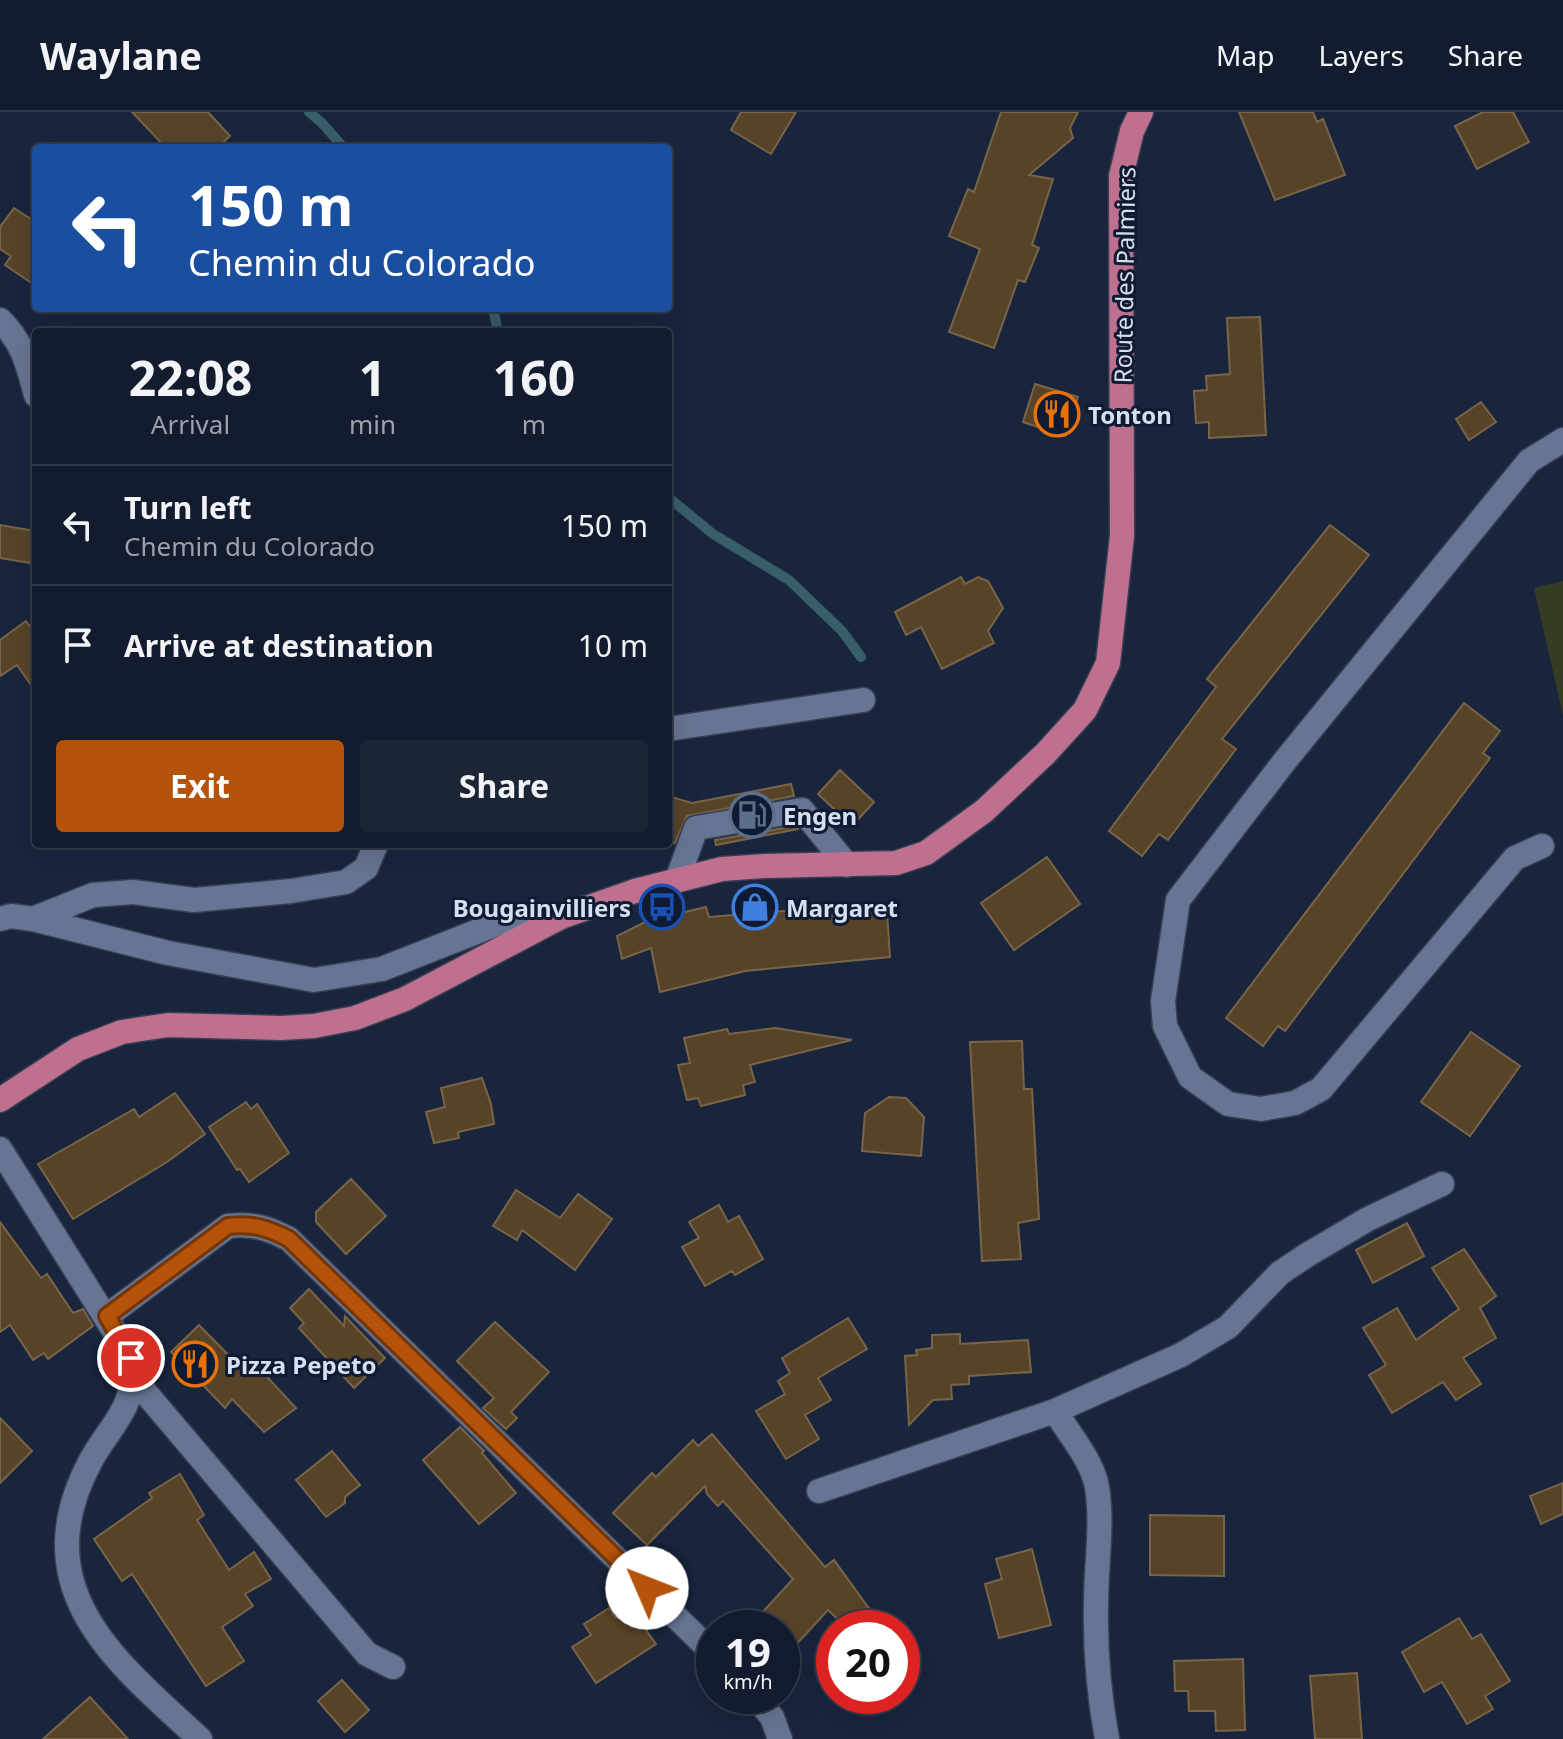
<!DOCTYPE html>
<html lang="en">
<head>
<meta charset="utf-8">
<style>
	:root { --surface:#121c2e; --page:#1b2536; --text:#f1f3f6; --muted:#9ca1aa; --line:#313a4a; --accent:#b45309 }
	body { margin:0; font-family:"Noto Sans",sans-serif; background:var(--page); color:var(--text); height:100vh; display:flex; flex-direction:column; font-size:30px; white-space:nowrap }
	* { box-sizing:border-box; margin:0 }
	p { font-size:26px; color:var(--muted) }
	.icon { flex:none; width:44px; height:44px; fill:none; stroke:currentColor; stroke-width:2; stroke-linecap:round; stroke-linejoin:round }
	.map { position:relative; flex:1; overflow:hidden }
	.side { position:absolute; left:32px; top:216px; width:640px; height:520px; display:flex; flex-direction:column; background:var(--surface); border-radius:8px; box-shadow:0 8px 32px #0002,0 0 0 2px var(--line) }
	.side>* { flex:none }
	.banner { position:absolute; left:32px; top:32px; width:640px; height:168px; border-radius:8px; box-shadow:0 8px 32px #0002,0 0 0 2px var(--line); background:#1a4fa0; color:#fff; overflow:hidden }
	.speed { position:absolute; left:696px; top:1498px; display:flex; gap:16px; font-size:40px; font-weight:700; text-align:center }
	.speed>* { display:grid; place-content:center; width:104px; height:104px; border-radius:50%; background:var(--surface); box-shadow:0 8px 32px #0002,0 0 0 2px var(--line); line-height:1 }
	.speed small { font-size:20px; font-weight:400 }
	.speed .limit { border:12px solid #d22; background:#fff; color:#111 }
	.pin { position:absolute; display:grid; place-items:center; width:68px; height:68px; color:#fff; margin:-34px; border:4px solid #fff; border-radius:50%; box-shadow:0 2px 8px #0007 }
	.me { position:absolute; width:88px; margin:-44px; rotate:314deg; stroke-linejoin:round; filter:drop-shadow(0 0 6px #0008) }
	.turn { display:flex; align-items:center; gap:28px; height:168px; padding:0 24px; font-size:36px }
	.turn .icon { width:104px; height:104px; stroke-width:2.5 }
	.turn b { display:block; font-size:56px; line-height:68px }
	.eta { display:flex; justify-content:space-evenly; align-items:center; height:136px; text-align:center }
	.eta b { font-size:48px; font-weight:700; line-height:56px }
	.action { display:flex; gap:16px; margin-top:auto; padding:16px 24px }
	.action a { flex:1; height:92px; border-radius:8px; background:var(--accent); color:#fff; font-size:32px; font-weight:700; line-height:92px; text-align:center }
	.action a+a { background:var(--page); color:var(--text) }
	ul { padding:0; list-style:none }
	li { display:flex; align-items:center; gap:24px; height:120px; padding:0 24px; border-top:2px solid var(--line) }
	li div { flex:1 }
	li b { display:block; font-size:30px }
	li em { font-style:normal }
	header { display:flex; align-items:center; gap:48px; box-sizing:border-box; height:112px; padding:0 40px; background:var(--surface); border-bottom:2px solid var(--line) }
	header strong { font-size:38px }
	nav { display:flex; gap:44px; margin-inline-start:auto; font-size:28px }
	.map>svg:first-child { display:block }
	.green { fill:#353c24 }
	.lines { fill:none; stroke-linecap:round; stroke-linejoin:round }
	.stream { stroke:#385f69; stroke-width:10 }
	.building { fill:#574428; stroke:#796448; stroke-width:2 }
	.minor-casing { stroke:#363f54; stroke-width:27 }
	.major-casing { stroke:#363f54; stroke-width:27 }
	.minor { stroke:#667593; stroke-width:24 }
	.major { stroke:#bf708e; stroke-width:24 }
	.route-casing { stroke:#753606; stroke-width:20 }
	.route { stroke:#b45309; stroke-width:14 }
	.labels { text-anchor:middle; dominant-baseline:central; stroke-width:6; stroke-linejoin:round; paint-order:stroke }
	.street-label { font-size:24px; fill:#d6dff0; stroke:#0f1b33 }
	.poi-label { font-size:24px; font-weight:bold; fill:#d6dff0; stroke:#0f1b33; text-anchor:start }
</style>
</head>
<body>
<header>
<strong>Waylane</strong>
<nav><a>Map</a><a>Layers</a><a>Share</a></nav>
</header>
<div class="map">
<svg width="1563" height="1627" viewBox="0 0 1563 1627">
	<rect width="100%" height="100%" fill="#18253d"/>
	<polygon class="green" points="1563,469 1563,604 1534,476"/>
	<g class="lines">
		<g class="stream">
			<polyline points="309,0 322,11 344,36"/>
			<polyline points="493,196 498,220"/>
			<polyline points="668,385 713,422 789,468 842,519 861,545"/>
		</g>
	</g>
	<g class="building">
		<polygon points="132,0 208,0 230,24 217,36 166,36"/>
		<polygon points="741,0 796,0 771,42 731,18"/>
		<polygon points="1001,0 1078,0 1070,16 1073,26 1029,63 1053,67 1032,133 1039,136 1025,170 1018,168 994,236 949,220 980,137 949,124 968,77 974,80"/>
		<polygon points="1239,0 1313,0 1317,10 1323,7 1345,63 1275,88"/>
		<polygon points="1483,0 1513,0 1529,30 1477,57 1455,14"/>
		<polygon points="14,96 34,109 36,106 36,174 5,153 11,144 0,137 0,115"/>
		<polygon points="1260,205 1266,323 1209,326 1209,310 1196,311 1194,279 1207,278 1206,264 1230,262 1227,206"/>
		<polygon points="1035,272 1078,285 1065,324 1023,310"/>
		<polygon points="1481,290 1496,310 1469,328 1456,307"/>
		<polygon points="0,413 35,419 30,451 0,446"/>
		<polygon points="1330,413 1369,443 1222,627 1236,637 1168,728 1159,722 1142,744 1109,719 1216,575 1207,567"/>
		<polygon points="961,465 965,472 978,465 988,469 1003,496 988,519 994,531 942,557 921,515 906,523 895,500"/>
		<polygon points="26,509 36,523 36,580 17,553 0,564 0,528"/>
		<polygon points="1464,591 1500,619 1483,641 1490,646 1285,919 1278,914 1263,934 1226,906"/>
		<polygon points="840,658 874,690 852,714 818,682"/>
		<polygon points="791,672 794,684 687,704 675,731 668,733 668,684 692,691"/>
		<polygon points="796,714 798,717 716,733 715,728"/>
		<polygon points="1047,745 1080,792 1014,838 981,791"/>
		<polygon points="706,795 709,805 808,797 809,805 887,800 890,845 745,859 660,880 651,836 622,847 617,824 647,809"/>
		<polygon points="775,916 852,928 750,953 755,970 743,973 745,983 701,994 698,986 687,988 678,953 690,951 684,926 727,917 729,922"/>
		<polygon points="1471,920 1520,954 1470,1024 1421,990"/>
		<polygon points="1022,929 1024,977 1032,977 1039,1107 1018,1111 1021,1147 982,1149 970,930"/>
		<polygon points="482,966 491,992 494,1012 458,1020 459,1026 434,1031 426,1000 445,995 441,976"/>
		<polygon points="175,981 205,1022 167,1050 73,1107 38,1052 134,997 139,1005"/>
		<polygon points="889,985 906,986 924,1005 921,1044 862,1039 865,1001"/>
		<polygon points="246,990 251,997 257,992 289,1041 249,1070 240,1057 237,1058 209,1015"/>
		<polygon points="351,1067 386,1104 346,1142 316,1110 316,1100"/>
		<polygon points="516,1078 560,1106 578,1082 612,1107 575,1158 522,1118 517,1128 493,1114"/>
		<polygon points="719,1093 728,1110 739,1104 763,1147 735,1163 732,1159 705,1174 682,1135 699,1126 689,1110"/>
		<polygon points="0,1110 41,1166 47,1162 73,1201 83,1197 93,1214 48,1247 44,1241 33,1248 10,1213 0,1220"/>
		<polygon points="1407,1111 1424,1144 1373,1171 1356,1138"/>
		<polygon points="1464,1137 1496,1184 1480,1196 1496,1226 1463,1246 1481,1272 1456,1288 1443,1270 1392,1301 1369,1263 1386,1253 1363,1216 1397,1196 1416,1228 1459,1197 1432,1156"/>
		<polygon points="309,1177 344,1214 345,1204 385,1246 354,1276 299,1216 304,1211 290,1196"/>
		<polygon points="848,1206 867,1237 818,1266 831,1288 805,1303 819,1327 786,1347 756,1299 785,1282 778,1269 790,1261 782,1246"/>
		<polygon points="495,1210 549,1260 511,1300 517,1306 506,1317 483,1296 494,1286 457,1249"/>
		<polygon points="199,1213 248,1263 257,1254 296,1296 264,1320 232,1287 225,1296 171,1240"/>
		<polygon points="960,1222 960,1232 1028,1228 1031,1260 969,1264 969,1272 951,1273 952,1287 933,1288 909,1313 905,1244 917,1243 916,1238 932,1236 932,1223"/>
		<polygon points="0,1306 32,1339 0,1371"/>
		<polygon points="460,1315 484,1339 482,1341 516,1381 479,1412 423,1348"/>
		<polygon points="712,1322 825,1455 834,1448 868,1495 889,1516 847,1516 828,1498 782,1548 782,1516 748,1516 793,1467 723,1389 718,1394 707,1382 705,1374 647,1433 613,1401 652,1361 656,1365 693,1328 698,1334"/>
		<polygon points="332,1339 360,1373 345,1385 345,1391 326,1405 296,1368"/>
		<polygon points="180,1362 204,1403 197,1408 229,1458 254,1440 271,1467 245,1482 253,1494 222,1515 244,1549 206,1574 132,1462 122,1469 94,1427 152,1386 149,1381"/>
		<polygon points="1563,1371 1563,1402 1541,1412 1530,1384"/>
		<polygon points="1150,1403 1224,1404 1224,1464 1150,1463"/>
		<polygon points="1032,1437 1051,1513 999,1526 985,1472 1002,1467 996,1447"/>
		<polygon points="609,1496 616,1506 631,1497 656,1532 596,1571 572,1535 591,1523 584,1512"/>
		<polygon points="1459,1506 1472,1527 1481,1522 1510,1569 1485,1584 1493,1597 1467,1612 1442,1570 1424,1580 1402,1540"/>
		<polygon points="1243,1547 1245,1618 1216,1619 1215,1599 1189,1599 1188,1579 1175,1579 1174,1549"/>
		<polygon points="1357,1561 1362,1627 1315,1627 1310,1564"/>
		<polygon points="342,1568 369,1598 345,1620 318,1589"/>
		<polygon points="90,1585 128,1627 43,1627"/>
	</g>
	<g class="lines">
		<g class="minor-casing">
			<g id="minor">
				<path d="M0,208C23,230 28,253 36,283"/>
				<polyline points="668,617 863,588"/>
				<polyline points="1542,734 1515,746 1321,977 1295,991 1261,997 1228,992 1190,965 1165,914 1163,889 1178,788 1284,650 1529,349 1563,328"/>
				<polyline points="677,768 696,716 802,698 847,753"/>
				<polyline points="0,807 11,804 33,807 168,841 314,868 382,857 504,809 561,805"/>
				<polyline points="33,807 93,783 133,780 194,788 291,779 346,770 366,756 376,732"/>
				<path d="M0,1037L131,1246C138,1296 111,1311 90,1350C23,1477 115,1549 200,1627"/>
				<path d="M107,1204L228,1114C252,1111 268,1116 289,1127L714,1542"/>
				<polyline points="134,1267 367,1542 393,1555"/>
				<path d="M1055,1299C1069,1322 1092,1348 1097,1375C1103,1412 1096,1454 1096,1492C1095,1536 1099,1583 1107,1627"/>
				<polyline points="819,1379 1055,1299 1181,1243 1228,1215 1280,1161 1307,1143 1368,1107 1442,1072"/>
				<polyline points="754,1584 772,1605 780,1627"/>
			</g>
		</g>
		<g class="major-casing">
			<polyline id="major" points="0,988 78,937 122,920 168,913 281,916 314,914 355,906 405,887 561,805 635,779 722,757 765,754 896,751 926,741 984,699 1046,641 1085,598 1108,551 1122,424 1121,64 1132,19 1141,0"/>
		</g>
		<use href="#minor" class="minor"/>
		<use href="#major" class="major"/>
	</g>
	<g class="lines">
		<g class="route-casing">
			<path id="route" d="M131,1246L107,1204L228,1114C252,1111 268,1116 289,1127L647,1476"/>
		</g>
		<use href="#route" class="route"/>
	</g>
	<defs>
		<g id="restaurant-ring" transform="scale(2.3)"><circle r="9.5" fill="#0f1b33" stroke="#e8710a" stroke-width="1.5"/><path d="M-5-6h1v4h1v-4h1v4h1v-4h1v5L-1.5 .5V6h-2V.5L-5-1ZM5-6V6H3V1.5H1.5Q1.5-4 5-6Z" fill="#e8710a"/></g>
		<g id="fuel-ring" transform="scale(2.3)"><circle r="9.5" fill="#0f1b33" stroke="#5c6f8a" stroke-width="1.5"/><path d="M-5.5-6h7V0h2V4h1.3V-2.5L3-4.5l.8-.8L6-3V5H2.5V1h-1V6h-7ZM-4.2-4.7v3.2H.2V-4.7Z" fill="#5c6f8a"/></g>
		<g id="bus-ring" transform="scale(2.3)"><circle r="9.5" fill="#0f1b33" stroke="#1a4fb4" stroke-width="1.5"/><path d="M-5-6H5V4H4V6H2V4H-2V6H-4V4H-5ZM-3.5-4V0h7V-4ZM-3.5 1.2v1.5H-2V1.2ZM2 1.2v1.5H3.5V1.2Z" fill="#1a4fb4"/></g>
		<g id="shop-ring" transform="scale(2.3)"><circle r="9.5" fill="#0f1b33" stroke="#3f7fe0" stroke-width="1.5"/><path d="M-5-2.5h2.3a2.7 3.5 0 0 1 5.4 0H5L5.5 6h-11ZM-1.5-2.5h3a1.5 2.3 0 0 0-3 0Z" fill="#3f7fe0"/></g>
	</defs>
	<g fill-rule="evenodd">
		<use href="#restaurant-ring" x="1057" y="302"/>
		<use href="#fuel-ring" x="752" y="703"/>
		<use href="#bus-ring" x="662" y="795"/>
		<use href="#shop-ring" x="755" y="795"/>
		<use href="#restaurant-ring" x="195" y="1252"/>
	</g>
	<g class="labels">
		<g class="street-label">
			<text transform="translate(1124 163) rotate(-89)">Route des Palmiers</text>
		</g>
		<g class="poi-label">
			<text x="1088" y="302">Tonton</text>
			<text x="783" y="703">Engen</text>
			<text x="631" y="795" text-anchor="end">Bougainvilliers</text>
			<text x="786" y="795">Margaret</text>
			<text x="226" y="1252">Pizza Pepeto</text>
		</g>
	</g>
</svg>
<div class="speed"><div>19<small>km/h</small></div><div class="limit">20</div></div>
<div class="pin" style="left:131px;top:1246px;background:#d93025"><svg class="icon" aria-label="arrive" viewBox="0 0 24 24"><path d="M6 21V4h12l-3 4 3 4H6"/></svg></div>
<svg class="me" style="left:647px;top:1476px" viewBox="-20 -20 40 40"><circle r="19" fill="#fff"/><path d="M0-13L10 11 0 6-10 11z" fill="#b45309"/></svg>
<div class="banner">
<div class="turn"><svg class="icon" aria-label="left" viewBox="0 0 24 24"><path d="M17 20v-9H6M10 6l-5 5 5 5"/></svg><div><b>150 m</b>Chemin du Colorado</div></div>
</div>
<section class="side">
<div class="eta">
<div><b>22:08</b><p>Arrival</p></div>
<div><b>1</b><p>min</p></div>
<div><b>160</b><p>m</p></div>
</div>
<ul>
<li><svg class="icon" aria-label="left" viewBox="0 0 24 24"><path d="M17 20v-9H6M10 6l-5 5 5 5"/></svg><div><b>Turn left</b><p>Chemin du Colorado</p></div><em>150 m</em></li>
<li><svg class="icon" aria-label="arrive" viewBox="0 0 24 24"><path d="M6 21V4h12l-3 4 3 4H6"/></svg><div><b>Arrive at destination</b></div><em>10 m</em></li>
</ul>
<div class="action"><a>Exit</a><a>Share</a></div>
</section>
</div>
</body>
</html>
